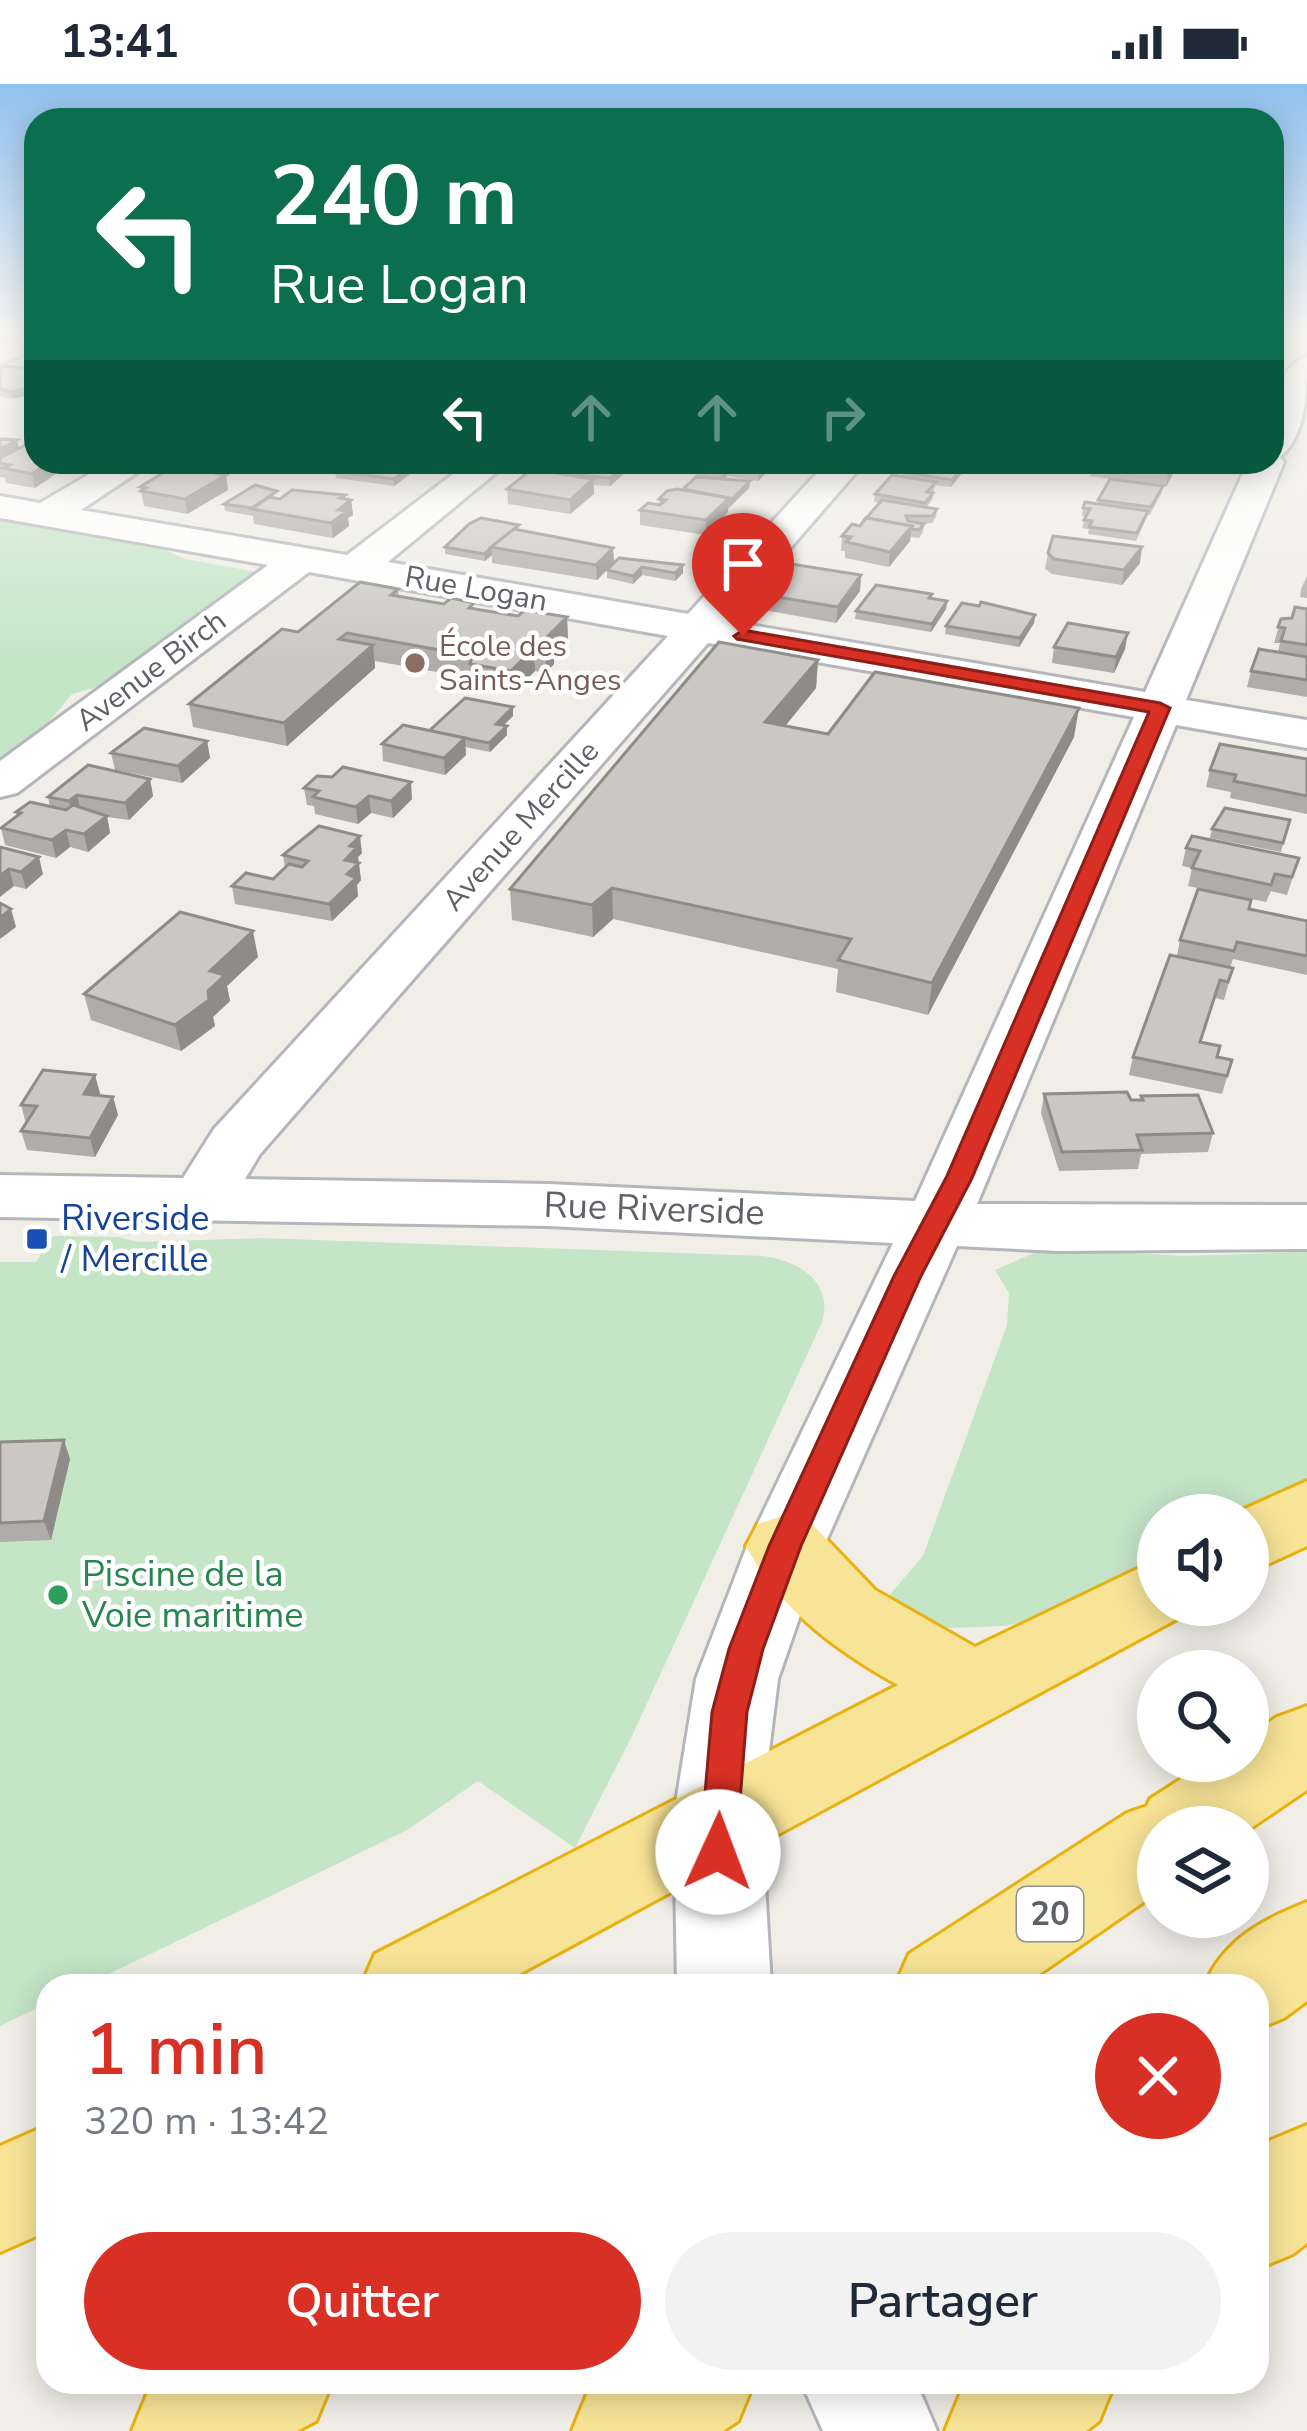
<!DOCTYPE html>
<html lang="fr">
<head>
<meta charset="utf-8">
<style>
	:root { --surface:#fff; --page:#f2f2f3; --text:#1f2937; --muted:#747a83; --accent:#d93025 }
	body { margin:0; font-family:"Nunito Sans",sans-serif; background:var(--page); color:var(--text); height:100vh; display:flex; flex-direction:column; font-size:45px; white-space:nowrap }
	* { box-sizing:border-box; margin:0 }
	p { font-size:39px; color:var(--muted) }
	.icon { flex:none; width:66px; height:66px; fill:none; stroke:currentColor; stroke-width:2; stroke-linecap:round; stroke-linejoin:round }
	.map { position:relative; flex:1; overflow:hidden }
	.panel { position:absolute; left:36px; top:1890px; width:1233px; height:420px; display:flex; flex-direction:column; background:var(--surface); border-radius:36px; box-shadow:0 6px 30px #0003 }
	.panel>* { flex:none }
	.hud { position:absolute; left:24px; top:24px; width:1260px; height:366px; border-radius:36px; box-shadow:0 6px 30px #0003; background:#0b6e4f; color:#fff; overflow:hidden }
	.buttons { position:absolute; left:1137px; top:1410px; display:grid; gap:24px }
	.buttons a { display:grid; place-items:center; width:132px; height:132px; border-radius:50%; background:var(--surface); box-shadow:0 6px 30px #0003; font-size:60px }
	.pin { position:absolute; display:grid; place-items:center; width:102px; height:102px; color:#fff; margin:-123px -51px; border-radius:50% 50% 50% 0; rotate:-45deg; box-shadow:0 0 12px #0007 }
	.pin .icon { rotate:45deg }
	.me { position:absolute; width:132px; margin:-66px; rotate:2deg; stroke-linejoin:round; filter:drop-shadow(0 0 9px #0008) }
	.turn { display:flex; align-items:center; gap:42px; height:252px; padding:0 48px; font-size:54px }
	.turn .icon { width:156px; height:156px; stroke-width:2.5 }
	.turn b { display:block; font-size:84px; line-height:102px }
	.lanes { display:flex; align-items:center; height:114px; padding:0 48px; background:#0003; justify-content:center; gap:60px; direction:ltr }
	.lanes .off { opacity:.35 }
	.round { display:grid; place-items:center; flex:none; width:126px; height:126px; border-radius:63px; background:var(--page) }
	.summary { display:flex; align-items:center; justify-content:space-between; height:204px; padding:0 48px }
	h1 { font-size:72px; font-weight:600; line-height:90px; color:var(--accent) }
	.button { display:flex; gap:24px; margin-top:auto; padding:24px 48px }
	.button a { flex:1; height:138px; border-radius:72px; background:var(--accent); color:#fff; font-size:48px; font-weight:600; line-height:138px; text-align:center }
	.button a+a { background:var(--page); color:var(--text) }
	.status { display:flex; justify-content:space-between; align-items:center; height:84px; padding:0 60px; background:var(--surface); direction:ltr }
	.status svg { height:33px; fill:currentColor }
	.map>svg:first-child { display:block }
	.green { fill:#c5e5c7 }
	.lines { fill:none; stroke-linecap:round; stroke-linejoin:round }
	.minor-casing { stroke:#b4b6bb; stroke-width:6 }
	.highway-casing { stroke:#e9b10e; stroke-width:6 }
	.minor { fill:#fff; fill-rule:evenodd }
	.highway { fill:#f7e497; fill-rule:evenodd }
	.wall { fill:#afaca9 }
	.shaded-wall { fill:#8e8c89 }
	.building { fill:#cbc8c4; stroke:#8e8c89; stroke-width:3 }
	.route { fill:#d93025; stroke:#8d1f18; stroke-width:3 }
	.education-dot { fill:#8d6e63; stroke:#fff; stroke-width:4.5 }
	.transit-dot { fill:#1a4fb4; stroke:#fff; stroke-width:4.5 }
	.leisure-dot { fill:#2e9e5b; stroke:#fff; stroke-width:4.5 }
	.labels { text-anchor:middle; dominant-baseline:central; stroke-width:9; stroke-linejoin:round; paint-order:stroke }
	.far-street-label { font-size:30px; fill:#5e6166; stroke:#fff }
	.far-education-label { font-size:30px; fill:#785e54; stroke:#fff; text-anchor:start }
	.shield { fill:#fff; stroke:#8e9094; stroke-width:3 }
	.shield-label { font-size:33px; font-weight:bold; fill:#5e6166 }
	.street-label { font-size:36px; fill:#5e6166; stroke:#fff }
	.transit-label { font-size:36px; fill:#164399; stroke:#fff; text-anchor:start }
	.leisure-label { font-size:36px; fill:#27864d; stroke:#fff; text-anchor:start }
</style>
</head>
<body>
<div class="status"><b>13:41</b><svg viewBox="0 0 49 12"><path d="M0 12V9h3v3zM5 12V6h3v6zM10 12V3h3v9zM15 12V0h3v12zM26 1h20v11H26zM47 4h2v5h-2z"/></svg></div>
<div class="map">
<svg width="1307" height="2347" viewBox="0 0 1307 2347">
	<rect width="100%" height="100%" fill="#f0eee7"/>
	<g class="green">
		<polygon points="0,436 165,466 185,475 258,488 113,598 72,610 47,640 0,674"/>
		<path d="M53,1152L118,1153L139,1158L261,1154L762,1172C798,1176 834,1198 822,1238L632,1652L575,1764L478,1697L407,1746L84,1902H48V1919L0,1942V1178H36Z"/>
		<polygon points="1092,1167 1185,1172 1307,1168 1307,1399 1245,1431 1158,1431 1158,1476 1056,1529 1005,1542 923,1545 886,1515 923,1472 1007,1241 1009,1209 995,1186 1036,1168"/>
	</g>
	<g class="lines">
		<g class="minor-casing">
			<g id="minor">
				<polygon points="20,249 36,249 36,265 0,280 0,259"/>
				<path d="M1307,273C1307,307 1307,350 1280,373L1284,378L1186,616L1307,636V664L1176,641L977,1120L1307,1121V1165L1058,1167L957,1162L824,1462L778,1595L761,1731L771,1902H677L674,1731L696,1595L747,1462L893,1159L548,1142L0,1133V1091L183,1094L214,1045L668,552L309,488L17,709L0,713V677L268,481L0,434V412L40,419L110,378H153L81,426L347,471L469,378H509L388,478L688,530L827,378H865L727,537L1145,608L1248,378H1272C1272,348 1271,282 1307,273ZM708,559L1134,633L915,1117L548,1100L245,1095L260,1070Z"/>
				<polygon points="801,2298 916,2298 937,2347 823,2347"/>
			</g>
		</g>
		<g class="highway-casing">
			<g id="highway">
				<polygon points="1307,1397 1307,1462 1248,1489 1248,1431 1231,1431"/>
				<path d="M785,1431L812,1440L875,1506L975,1563L1158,1475V1521H1190L1186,1530L497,1902H361L375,1870L898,1601C837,1567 780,1526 746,1462L758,1440Z"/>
				<polygon points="1307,1622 1307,1706 1248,1746 1158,1743 1158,1808 1022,1902 895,1902 909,1870 1127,1729 1147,1722 1150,1715 1209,1677 1248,1677 1248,1652 1277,1633"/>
				<path d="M1307,1818V1917L1284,1934L1257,1945V1902H1204C1224,1856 1261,1836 1307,1818Z"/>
				<polygon points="48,2041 48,2147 0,2168 0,2062"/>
				<polygon points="1307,2041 1307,2159 1293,2170 1257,2185 1257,2068 1271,2056"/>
				<polygon points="166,2298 332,2298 316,2337 297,2347 132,2347 148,2308"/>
				<polygon points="603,2298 754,2298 738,2337 723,2347 572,2347 588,2308"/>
				<polygon points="973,2298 1115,2298 1099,2337 1086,2347 945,2347 961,2308"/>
			</g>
		</g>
		<use href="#minor" class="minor"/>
		<use href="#highway" class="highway"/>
	</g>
	<g class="wall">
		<polygon points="36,272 36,309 13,315 0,312 0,285 27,284 26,278"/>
		<polygon points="0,355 19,365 67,382 35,404 6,399 5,394 0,393"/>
		<polygon points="696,378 778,378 758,397 727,392 724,395 750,397 749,404 728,424 728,428 706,451 640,441 640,426 659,421 659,415 683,406 696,393"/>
		<polygon points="912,378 981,378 979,381 967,379 966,384 951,403 935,401 932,416 926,424 937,425 936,433 932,439 922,440 924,440 923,448 919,454 910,453 910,457 889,483 845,474 845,467 841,467 842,452 860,442 880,419 874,418 875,410 902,393 903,388"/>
		<polygon points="1093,378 1179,378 1177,382 1175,382 1173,390 1166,403 1163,403 1161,410 1150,431 1148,431 1136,457 1088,450 1089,445 1082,444 1086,432 1082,432 1083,424 1098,420 1110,395 1090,392"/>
		<polygon points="635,380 610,402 594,401 594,410 570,430 508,420 507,405 555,389"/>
		<polygon points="335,387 409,391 394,402 336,394"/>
		<polygon points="226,391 228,406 187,430 144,422 140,403"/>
		<polygon points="345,411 345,415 351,416 353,431 348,434 349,442 333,454 254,440 253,432 225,427 224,420"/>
		<polygon points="519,446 613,464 614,479 683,481 683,489 675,497 642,491 633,500 607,494 607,486 597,496 492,479 492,471 485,477 445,470 445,463"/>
		<polygon points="1048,469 1140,479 1122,501 1052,490 1045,485"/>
		<polygon points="861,491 860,507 836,539 764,526 765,511"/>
		<polygon points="1307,492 1307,514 1300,513 1301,505"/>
		<polygon points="398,505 399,512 518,532 567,533 568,556 554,569 554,580 546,589 535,587 512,610 471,603 471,594 375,577 375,584 287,662 193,643 189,620 298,548"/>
		<polygon points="932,510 931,514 947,517 946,525 931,548 855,535 856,527"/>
		<polygon points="1307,525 1307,613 1247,603 1251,587 1278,568 1280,559 1274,559 1281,535 1292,534"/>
		<polygon points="1035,531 1034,539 1019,563 945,550 946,542"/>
		<polygon points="1054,563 1125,565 1114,589 1052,579"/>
		<polygon points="818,576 816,604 785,642 828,650 1074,653 928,931 836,908 838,885 613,835 593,853 512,836 510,805"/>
		<polygon points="513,623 513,632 503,642 507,651 490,668 465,663 466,671 445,691 383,677 382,660"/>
		<polygon points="207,657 210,674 182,699 115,686 111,669"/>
		<polygon points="1307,675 1307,730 1230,714 1231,708 1206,703 1210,686"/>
		<polygon points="150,695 153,712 129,736 107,733 110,749 88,768 70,763 56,774 5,761 1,744 17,732 16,728 50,723 48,713"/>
		<polygon points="304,704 412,715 393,734 371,729 358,740 315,730 314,722 307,721"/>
		<polygon points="1290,736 1281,768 1210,754 1212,745"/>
		<polygon points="0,763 43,790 26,805 14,802"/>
		<polygon points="1186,764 1299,774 1287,811 1271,807 1266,818 1188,802 1192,784 1182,782"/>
		<polygon points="362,769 358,773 361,796 357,801 358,812 332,837 235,820 232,802 273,795 285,784 283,771"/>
		<polygon points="1249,825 1307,837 1307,891 1233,875 1230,884 1233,884 1224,916 1215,914 1201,958 1217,973 1232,976 1222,1010 1129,991 1133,973 1177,872 1180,856"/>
		<polygon points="258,873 227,902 230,917 213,933 215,942 181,967 91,936 84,910"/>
		<polygon points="100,1009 99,1011 113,1013 118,1031 95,1073 27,1066 21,1047 26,1040 21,1021"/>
		<polygon points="1044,1010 1131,1016 1140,1016 1141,1012 1213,1049 1208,1068 1141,1070 1138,1085 1059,1087 1041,1029"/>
		<polygon points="0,1358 70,1375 51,1456 0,1458"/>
	</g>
	<g class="shaded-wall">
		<polygon points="36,295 36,309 13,315 11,308"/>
		<polygon points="17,356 20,370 0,379 0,365"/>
		<polygon points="49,378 66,378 67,382 35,404 32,390"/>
		<polygon points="628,378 635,378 635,380 610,402 610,394"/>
		<polygon points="727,378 727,392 722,397 722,382"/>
		<polygon points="764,378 778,378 758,397 759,383"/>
		<polygon points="967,378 966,384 951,403 952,396"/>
		<polygon points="1176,378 1173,390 1166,403 1168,389"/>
		<polygon points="409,384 409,391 394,402 394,395"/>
		<polygon points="226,391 228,406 187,430 185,415"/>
		<polygon points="593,395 594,410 570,430 570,416"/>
		<polygon points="750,397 749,404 729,424 730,417"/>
		<polygon points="345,411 346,420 351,416 353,431 348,434 349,442 333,454 331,439 340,414"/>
		<polygon points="729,414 728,428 706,451 706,436"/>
		<polygon points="912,442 910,457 889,483 890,468"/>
		<polygon points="1142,463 1140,479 1122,501 1124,486"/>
		<polygon points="491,464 492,471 485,477 484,470"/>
		<polygon points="613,464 614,479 597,496 596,481"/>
		<polygon points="683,481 683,489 675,497 675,489"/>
		<polygon points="642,483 642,491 633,500 633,492"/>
		<polygon points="861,491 860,507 836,539 838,523"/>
		<polygon points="947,517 946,525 931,548 932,540"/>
		<polygon points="1035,531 1034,539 1019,563 1020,554"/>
		<polygon points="567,533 568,556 554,569 554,580 546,589 544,556"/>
		<polygon points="1128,549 1125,565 1114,589 1116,573"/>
		<polygon points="373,561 375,584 287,662 284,639"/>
		<polygon points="534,564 535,587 512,610 511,587"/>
		<polygon points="818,576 816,604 764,668 765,638"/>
		<polygon points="513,623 513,632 496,648 496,640"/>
		<polygon points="1079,624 1074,653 928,931 932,899"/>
		<polygon points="507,642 507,651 490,668 489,659"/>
		<polygon points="465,654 466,671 445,691 444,674"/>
		<polygon points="207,657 210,674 182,699 178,682"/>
		<polygon points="150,695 153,712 129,736 125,719"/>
		<polygon points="411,698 412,715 393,734 391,717"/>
		<polygon points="77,711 81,728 73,734 69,717"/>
		<polygon points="369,712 371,729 358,740 356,723"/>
		<polygon points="107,732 110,749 88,768 84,750"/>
		<polygon points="66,746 70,763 56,774 52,756"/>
		<polygon points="360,752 362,769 358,773 361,796 357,801 358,812 332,837 329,820 350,762"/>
		<polygon points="39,773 43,790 26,805 21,788"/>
		<polygon points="9,785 14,802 0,813 0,792"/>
		<polygon points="612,804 613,835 593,853 592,821"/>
		<polygon points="11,825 16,843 0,855 0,834"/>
		<polygon points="253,847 258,873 227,902 230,917 213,933 215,942 181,967 175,941 208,907 210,887"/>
		<polygon points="95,991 100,1009 89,1028 84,1010"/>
		<polygon points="113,1013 118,1031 95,1073 90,1054"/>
		<polygon points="64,1356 70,1375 51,1456 44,1437"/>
	</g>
	<g class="building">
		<polygon points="6,282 36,285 36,295 30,298 36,299 36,302 11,308 0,305 0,285"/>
		<polygon points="0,355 17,356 0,365"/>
		<polygon points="36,356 36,378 49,378 32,390 3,384 10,381 0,379 0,374"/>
		<polygon points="349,378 377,378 409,384 394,395 335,387"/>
		<polygon points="568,378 628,378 610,394 555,389"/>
		<polygon points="696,378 764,378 759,383 727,378 722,382"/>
		<polygon points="912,378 966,378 952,396 903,388"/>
		<polygon points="1093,378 1175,378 1168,389"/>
		<polygon points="174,382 226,391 185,415 141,407 146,404 140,403"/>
		<polygon points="532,385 593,395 570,416 507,405"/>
		<polygon points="892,391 936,398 927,408 933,409 925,419 875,410"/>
		<polygon points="696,393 750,397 730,417 729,414 683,405"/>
		<polygon points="1110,395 1163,402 1151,423 1098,416"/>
		<polygon points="255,401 277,407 252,424 224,420"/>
		<polygon points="677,405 729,414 706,436 640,426 648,419 660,421 666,416 659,415 667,407"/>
		<polygon points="292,406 345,411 340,414 351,416 338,426 347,427 331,439 252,425 269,413 280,415"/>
		<polygon points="882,416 937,425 932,432 906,432 908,437 924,440 919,446 911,445 912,442 866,434 863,438"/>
		<polygon points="1085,418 1148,427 1137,449 1089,443 1092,437 1084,436 1090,425 1083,424"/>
		<polygon points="481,434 519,441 484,470 445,463 469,440"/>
		<polygon points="866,434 912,442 890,468 846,458 851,453 842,452 852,440 860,442"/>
		<polygon points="514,445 613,464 596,481 491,463"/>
		<polygon points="1053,452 1142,463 1124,486 1054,475 1048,469"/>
		<polygon points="619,474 683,481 675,489 642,483 633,492 607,486"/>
		<polygon points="791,480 861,491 838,523 765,511"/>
		<polygon points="360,498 398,505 391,511 444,520 451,514 474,519 469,524 518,532 525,526 567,533 544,556 554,558 545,566 534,564 511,587 470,580 472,572 347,549 339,555 373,561 284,639 189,620 282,545 298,548"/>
		<polygon points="876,501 932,510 929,514 947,517 932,540 856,527"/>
		<polygon points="981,518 1035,531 1020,554 946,542 962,519 979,522"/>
		<polygon points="1295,523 1307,525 1307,561 1281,557 1285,544 1278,543 1281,535 1292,534"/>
		<polygon points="1068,539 1128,549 1116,573 1054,563"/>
		<polygon points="719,558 818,576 765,638 828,650 875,588 1079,624 932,899 838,876 851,855 612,804 592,821 510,805"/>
		<polygon points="1259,565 1307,573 1307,596 1251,587"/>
		<polygon points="465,614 513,623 496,640 507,642 489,659 429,647"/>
		<polygon points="403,641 465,654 444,674 382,660"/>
		<polygon points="144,644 207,657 178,682 111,669"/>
		<polygon points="1220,660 1307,675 1307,712 1234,697 1236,691 1210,686"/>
		<polygon points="88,681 150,695 125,719 77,711 69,717 48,713"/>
		<polygon points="343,683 411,698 391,717 369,712 356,723 313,713 319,707 304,704 317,692 332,693"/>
		<polygon points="30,718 66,726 73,721 107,732 84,750 66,746 52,756 1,744 21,729 16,728"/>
		<polygon points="1225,724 1290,736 1283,759 1212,745"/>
		<polygon points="319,742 360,752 350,762 357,763 345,776 359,779 347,790 356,794 329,820 232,802 246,789 273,795 289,780 302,783 308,777 283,771"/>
		<polygon points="1192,752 1299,774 1292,793 1275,790 1271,801 1192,784 1200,767 1186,764"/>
		<polygon points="0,763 39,773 21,788 9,785 0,792"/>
		<polygon points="1198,805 1251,816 1249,825 1307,837 1307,872 1237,858 1234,867 1180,856"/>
		<polygon points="0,819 11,825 0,834"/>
		<polygon points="180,828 253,847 210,887 225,891 208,907 209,916 175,941 84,910"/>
		<polygon points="1170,871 1233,884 1228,898 1220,896 1200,958 1220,962 1217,973 1232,976 1227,992 1133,973"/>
		<polygon points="43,986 95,991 84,1010 113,1013 90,1054 21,1047 37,1022 21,1021"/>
		<polygon points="1127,1008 1131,1016 1143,1016 1141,1012 1198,1011 1213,1049 1137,1051 1142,1066 1062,1068 1044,1010"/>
		<polygon points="64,1356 44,1437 0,1439 0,1358"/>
	</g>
	<linearGradient id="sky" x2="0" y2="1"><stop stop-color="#90c1ef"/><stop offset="0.43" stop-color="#f8f7f4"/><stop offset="1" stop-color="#f8f7f4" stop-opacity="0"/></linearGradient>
	<rect width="1307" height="577" fill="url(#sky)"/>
	<polygon class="route" points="743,546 1160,619 1170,624 972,1094 921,1192 801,1462 763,1565 747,1628 736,1768 731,1780 718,1785 705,1780 700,1768 712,1628 729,1565 769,1462 894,1192 946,1094 1149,628 737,555 734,552"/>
	<circle class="education-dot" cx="415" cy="579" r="12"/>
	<rect class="transit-dot" x="25" y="1143" width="24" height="24" rx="6"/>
	<circle class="leisure-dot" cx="58" cy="1511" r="12"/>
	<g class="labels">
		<g class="far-street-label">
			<text transform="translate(476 505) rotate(10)">Rue Logan</text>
			<text transform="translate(151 587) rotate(-37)">Avenue Birch</text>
			<text transform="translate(521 742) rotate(-48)">Avenue Mercille</text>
		</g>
		<g class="far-education-label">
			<text x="439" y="562">École des<tspan x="439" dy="34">Saints-Anges</tspan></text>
		</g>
		<rect class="shield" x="1017" y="1803" width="66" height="54" rx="9"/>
		<g class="shield-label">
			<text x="1050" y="1830">20</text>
		</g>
		<g class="street-label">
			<text transform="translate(654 1125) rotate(2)">Rue Riverside</text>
		</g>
		<g class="transit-label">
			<text x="61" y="1134">Riverside<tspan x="61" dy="41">/ Mercille</tspan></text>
		</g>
		<g class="leisure-label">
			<text x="82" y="1490">Piscine de la<tspan x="82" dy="41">Voie maritime</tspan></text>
		</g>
	</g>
</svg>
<div class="buttons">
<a><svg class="icon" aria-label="sound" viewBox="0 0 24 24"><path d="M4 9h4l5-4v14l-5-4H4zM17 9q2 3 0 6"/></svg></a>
<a><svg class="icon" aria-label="search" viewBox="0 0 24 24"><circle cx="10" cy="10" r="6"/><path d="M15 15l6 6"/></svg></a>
<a><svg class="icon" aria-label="layers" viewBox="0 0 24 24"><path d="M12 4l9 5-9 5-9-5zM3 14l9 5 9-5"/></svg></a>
</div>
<div class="pin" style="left:743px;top:552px;background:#d93025"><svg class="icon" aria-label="arrive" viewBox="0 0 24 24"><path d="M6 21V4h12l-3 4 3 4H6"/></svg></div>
<svg class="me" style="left:718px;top:1768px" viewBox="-20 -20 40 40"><circle r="19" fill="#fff"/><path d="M0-13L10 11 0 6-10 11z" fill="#d93025"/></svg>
<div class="hud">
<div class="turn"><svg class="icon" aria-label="left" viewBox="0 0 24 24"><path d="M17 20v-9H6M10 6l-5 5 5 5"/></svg><div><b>240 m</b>Rue Logan</div></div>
<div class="lanes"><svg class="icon" aria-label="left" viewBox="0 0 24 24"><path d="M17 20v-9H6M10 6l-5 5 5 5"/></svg><svg class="icon off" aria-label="ahead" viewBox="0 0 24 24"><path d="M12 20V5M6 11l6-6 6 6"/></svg><svg class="icon off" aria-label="ahead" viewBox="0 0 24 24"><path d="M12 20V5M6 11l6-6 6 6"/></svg><svg class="icon off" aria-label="right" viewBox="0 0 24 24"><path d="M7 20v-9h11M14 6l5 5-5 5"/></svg></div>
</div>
<section class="panel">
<div class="summary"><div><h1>1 min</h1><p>320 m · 13:42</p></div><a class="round" style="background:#d93025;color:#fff"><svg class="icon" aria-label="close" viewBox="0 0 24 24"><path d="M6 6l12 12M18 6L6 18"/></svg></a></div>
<div class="button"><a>Quitter</a><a>Partager</a></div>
</section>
</div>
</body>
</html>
